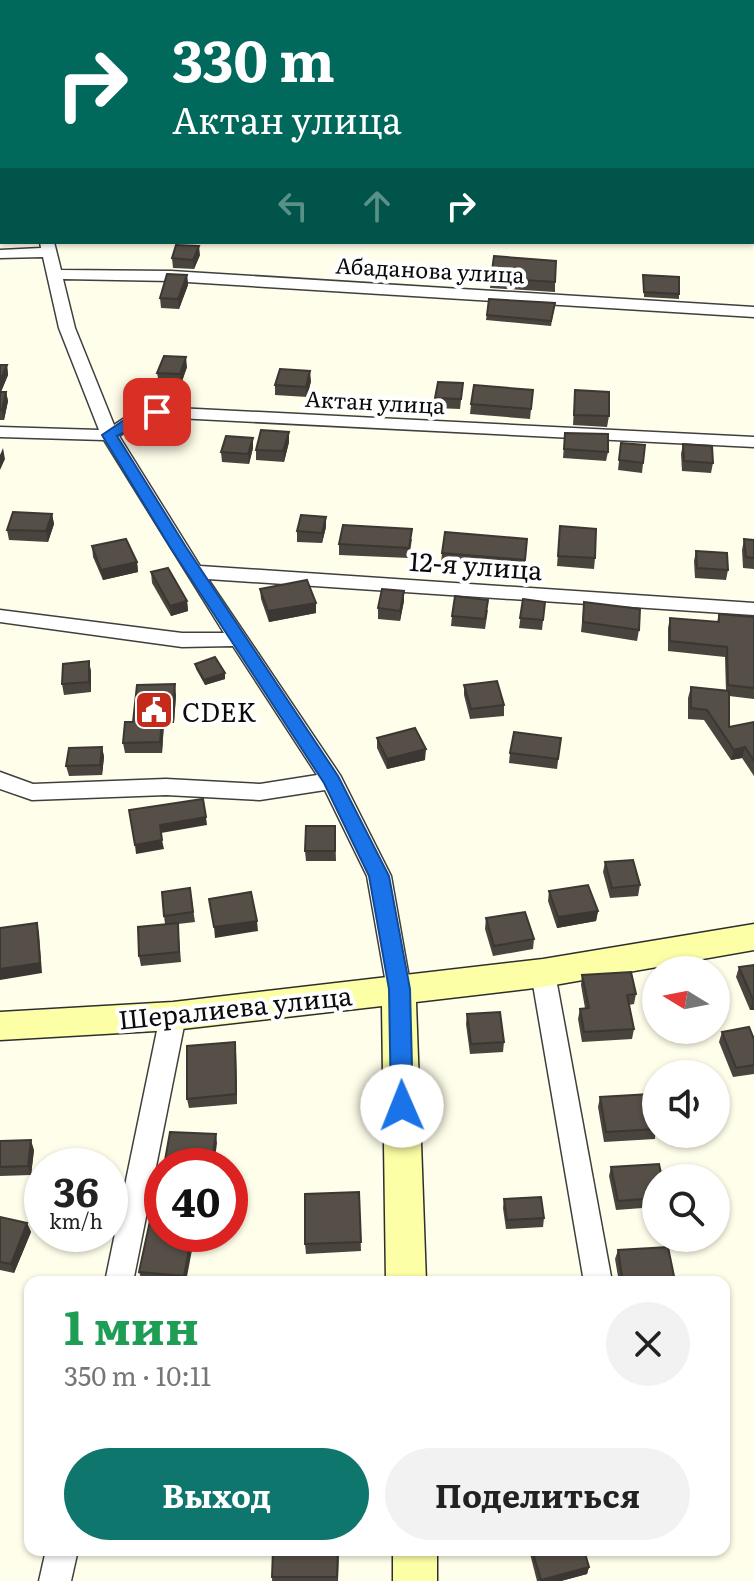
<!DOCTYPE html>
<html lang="ru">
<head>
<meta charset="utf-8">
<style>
	:root { --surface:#fff; --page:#f2f2f2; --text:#222; --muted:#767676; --accent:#0f766e }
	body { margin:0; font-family:Literata,serif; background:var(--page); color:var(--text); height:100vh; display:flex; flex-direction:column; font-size:30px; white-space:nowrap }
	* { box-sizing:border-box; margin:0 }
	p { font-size:26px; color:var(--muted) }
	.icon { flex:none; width:44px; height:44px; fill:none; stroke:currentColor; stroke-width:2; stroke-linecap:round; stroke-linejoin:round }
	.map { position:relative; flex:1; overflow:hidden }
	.side { position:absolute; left:24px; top:1276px; width:706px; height:280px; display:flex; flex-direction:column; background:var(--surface); border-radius:16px; box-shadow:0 2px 6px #0004 }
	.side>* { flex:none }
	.hud { position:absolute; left:0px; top:0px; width:754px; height:244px; box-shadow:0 2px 6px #0004; background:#00695c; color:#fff; overflow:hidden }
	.needle { width:52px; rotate:280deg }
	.buttons { position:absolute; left:642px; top:956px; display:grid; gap:16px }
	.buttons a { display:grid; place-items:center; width:88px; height:88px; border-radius:50%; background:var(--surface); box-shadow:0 2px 6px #0004; font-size:40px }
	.speed { position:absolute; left:24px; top:1148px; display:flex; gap:16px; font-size:40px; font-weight:700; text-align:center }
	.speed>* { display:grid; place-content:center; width:104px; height:104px; border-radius:50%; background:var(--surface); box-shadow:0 2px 6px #0004; line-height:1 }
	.speed small { font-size:20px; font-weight:400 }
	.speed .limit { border:12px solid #d22; background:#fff; color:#111 }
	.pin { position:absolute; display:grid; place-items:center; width:68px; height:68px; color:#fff; margin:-34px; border-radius:16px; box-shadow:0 4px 12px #0006 }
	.me { position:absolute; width:88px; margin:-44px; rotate:359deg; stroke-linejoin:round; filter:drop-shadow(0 0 6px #0008) }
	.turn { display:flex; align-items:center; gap:28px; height:168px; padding:0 40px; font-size:36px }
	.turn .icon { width:104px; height:104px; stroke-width:2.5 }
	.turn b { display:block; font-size:56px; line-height:68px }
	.lanes { display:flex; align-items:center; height:76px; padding:0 40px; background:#0003; justify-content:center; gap:40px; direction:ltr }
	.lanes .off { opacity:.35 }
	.round { display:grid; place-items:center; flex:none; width:84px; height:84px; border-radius:42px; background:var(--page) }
	.summary { display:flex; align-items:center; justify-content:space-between; height:136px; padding:0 40px }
	h1 { font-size:48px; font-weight:700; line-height:60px; color:#1e9e55 }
	.cta { display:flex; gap:16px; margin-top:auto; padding:16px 40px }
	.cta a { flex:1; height:92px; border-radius:48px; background:var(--accent); color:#fff; font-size:32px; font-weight:700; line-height:92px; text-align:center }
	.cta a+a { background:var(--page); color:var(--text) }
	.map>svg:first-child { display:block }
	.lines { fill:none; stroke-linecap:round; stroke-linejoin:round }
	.street-casing { stroke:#3f3f3f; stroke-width:3 }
	.secondary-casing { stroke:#2e2e2e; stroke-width:3 }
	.street { fill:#fff; fill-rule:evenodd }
	.secondary { fill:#fcffa5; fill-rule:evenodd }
	.wall { fill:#49443d }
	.shaded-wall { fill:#3c3732 }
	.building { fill:#554f47; stroke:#3c3732; stroke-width:2 }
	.route { fill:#1a73e8; stroke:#114b97; stroke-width:2 }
	.labels { text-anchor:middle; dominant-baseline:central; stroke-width:8; stroke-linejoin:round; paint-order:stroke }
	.far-street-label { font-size:22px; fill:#0c0c0c; stroke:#fff }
	.street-label { font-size:26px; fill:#0c0c0c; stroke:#fff }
	.poi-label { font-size:26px; fill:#0c0c0c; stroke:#fff; text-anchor:start }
</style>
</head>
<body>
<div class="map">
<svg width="754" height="1581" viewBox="0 0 754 1581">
	<rect width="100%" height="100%" fill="#fffeea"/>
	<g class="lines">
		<g class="street-casing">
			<g id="street">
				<rect x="25" y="0" width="12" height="2"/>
				<polygon points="525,0 537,0 523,2"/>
				<polygon points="736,0 748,0 735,2"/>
				<polygon points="752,55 754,56 754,64 752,63"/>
				<rect x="752" y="165" width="2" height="16"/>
				<polygon points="40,242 54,242 61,270 171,271 754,307 754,317 171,281 63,279 75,328 114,425 132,413 157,407 754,437 754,447 157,417 144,421 119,436 200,566 754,603 754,615 208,579 340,775 391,876 411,989 408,996 399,999 390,996 387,989 367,876 325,790 260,800 166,795 32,800 0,789 0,772 33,784 166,779 260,784 317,775 233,646 182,647 0,622 0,610 182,633 224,633 104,440 0,437 0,427 99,430 59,328 43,257 0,258 0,250 41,248"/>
				<polygon points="543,963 552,966 555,973 612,1282 584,1282 531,973 534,966"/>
				<polygon points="173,1006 182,1009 186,1016 133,1282 105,1282 160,1016 164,1009"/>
				<polygon points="46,1550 78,1550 71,1581 39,1581"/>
			</g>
		</g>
		<g class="secondary-casing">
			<g id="secondary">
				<rect x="0" y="122" width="2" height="10"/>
				<rect x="752" y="151" width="2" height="10"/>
				<polygon points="754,924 754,950 543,987 416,1002 426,1282 386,1282 382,1006 173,1030 0,1040 0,1012 173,1002 543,959"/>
				<rect x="393" y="1550" width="44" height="31"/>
			</g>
		</g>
		<use href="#street" class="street"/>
		<use href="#secondary" class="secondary"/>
	</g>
	<g class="wall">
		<polygon points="200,255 194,269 173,268 172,258"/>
		<polygon points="187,275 188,285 179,309 161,308 160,298"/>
		<polygon points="643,275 679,294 679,299 644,297"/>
		<polygon points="491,278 555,282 555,292 490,288"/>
		<polygon points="489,299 555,303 551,326 486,320"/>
		<polygon points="0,365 7,365 8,375 1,392 6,392 8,401 4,420 0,420"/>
		<polygon points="187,367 181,384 159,383 157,373"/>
		<polygon points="311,381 307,397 275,395 275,385"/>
		<polygon points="463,383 460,409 435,408 435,398"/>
		<polygon points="533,390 530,419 470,414 471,404"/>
		<polygon points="575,390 609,416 607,427 573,425"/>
		<polygon points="289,432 289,442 284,462 256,460 256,450"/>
		<polygon points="565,433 608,452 606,461 563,458"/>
		<polygon points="253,438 253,448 249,464 222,462 221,452"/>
		<polygon points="621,443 645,445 642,473 618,470"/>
		<polygon points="683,444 713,463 711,473 682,471 681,454"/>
		<polygon points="52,514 54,524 48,542 9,540 7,530"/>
		<polygon points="560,526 595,558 594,569 557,566"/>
		<polygon points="326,527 322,543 297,542 297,531"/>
		<polygon points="412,539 409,558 339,555 339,544"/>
		<polygon points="527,539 524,571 441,563 442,553"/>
		<polygon points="744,539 754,540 754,569 743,568 742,550"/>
		<polygon points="92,546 137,562 138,572 103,580 93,557"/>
		<polygon points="696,551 728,570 726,580 695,578 694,561"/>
		<polygon points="151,572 187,601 188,611 171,616 152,583"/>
		<polygon points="260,589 316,603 316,613 269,622 261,599"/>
		<polygon points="523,599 545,602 542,630 519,628"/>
		<polygon points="404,601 400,621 378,619 378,608"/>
		<polygon points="584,602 639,630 637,641 581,632"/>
		<polygon points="488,610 485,629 451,626 452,616"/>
		<polygon points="719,614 754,617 754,699 729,696 729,727 754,722 754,776 742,758 731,760 704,720 688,719 688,698 691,687 726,691 725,657 668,651 668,628 670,618 717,622"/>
		<polygon points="89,661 91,672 91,692 64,695 62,684"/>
		<polygon points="195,664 225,679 205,685 196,669"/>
		<polygon points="464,685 504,705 504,716 470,719 464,695"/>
		<polygon points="176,695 174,723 164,723 162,753 125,753 123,743 133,722"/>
		<polygon points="377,738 425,760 387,769 377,748"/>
		<polygon points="561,738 557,769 509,763 510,753"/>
		<polygon points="102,747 104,757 102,775 69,776 66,766"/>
		<polygon points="335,826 336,861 306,861 305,851"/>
		<polygon points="605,862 640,885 638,896 610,898 603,872"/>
		<polygon points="190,888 195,922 178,924 181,962 141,966 139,956 165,924 164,916"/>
		<polygon points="549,891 598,911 596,921 557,928 548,901"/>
		<polygon points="486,918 534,939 533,949 493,956 485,929"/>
		<polygon points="754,965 754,1010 750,1010 736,977 739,967"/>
		<polygon points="582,975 636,994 634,1004 629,1005 634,1029 632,1039 582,1042 578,1019 580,1009 585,1008 581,985"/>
		<polygon points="467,1014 504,1042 503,1052 470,1054 466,1024"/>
		<polygon points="722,1032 754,1039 754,1074 733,1077 719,1042"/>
		<polygon points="236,1052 237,1104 189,1108 187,1099"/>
		<polygon points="600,1097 656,1124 655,1139 604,1142 598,1107"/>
		<polygon points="0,1141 34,1150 31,1175 0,1176"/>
		<polygon points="611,1167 656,1178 656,1207 616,1210 609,1176"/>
		<polygon points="359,1192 361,1251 306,1254 305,1244"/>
		<polygon points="504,1199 544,1218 543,1227 506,1229 503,1208"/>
		<polygon points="0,1217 27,1223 31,1232 14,1273 0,1270"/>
		<polygon points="195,1234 186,1282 142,1281 139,1272"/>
		<polygon points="618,1250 675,1281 675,1282 619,1282 615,1259"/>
		<polygon points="273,1550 339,1550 338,1581 272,1581"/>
		<polygon points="529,1550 584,1550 589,1567 587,1574 561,1581 537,1581"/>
	</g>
	<g class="shaded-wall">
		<polygon points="199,246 200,255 194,269 193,260"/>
		<polygon points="187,275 188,285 179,309 178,299"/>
		<polygon points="186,357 187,367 181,384 180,374"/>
		<polygon points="7,365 8,375 0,394 0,381"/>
		<polygon points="310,371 311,381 307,397 306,387"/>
		<polygon points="6,392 8,401 4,420 2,410"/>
		<polygon points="289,432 289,442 284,462 283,451"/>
		<polygon points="253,438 253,448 249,464 248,454"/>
		<polygon points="3,448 5,459 0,470 0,455"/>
		<polygon points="52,514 54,524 48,542 46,531"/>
		<polygon points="326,517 326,527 322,543 322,533"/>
		<polygon points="137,562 138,572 103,580 101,570"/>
		<polygon points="404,591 404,601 400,621 400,611"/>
		<polygon points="187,601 188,611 171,616 170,606"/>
		<polygon points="316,603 316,613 269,622 268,611"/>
		<polygon points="89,661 91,672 91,692 89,682"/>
		<polygon points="225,673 225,679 205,685 204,680"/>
		<polygon points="175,684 176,695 174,723 172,712"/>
		<polygon points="163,713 164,723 162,753 160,742"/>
		<polygon points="102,747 104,757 102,775 100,765"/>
		<polygon points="745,747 742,758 731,760 734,750"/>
		<polygon points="426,749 425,760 387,769 387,759"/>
		<polygon points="206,817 207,825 161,833 160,825"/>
		<polygon points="162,840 164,849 136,854 135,845"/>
		<polygon points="598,911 596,921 557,928 558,917"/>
		<polygon points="257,921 258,931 215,938 214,927"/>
		<polygon points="37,923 39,933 42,973 0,980 0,969"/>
		<polygon points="753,1000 754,1010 750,1010"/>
		<polygon points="235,1042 236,1052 237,1104 236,1094"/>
		<polygon points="216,1134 217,1143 214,1166 211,1166"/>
		<polygon points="31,1140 34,1150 31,1175 28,1166"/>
		<polygon points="27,1223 31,1232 14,1273 11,1264"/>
		<polygon points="192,1234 195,1234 185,1282 184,1276"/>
		<polygon points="589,1567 587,1574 561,1581 540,1581"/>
	</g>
	<g class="building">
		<polygon points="94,0 251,0 249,2 93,2"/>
		<polygon points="370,0 393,0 393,2 369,2"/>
		<polygon points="586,0 610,0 609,2 585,2"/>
		<polygon points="692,0 713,0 712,2 691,2"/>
		<polygon points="176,245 199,246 193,260 172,258"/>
		<polygon points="494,256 556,261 555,282 491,278"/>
		<polygon points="167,274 187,275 178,299 160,298"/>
		<polygon points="643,275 679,277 679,294 644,292"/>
		<polygon points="489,299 555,303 551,321 487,315"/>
		<polygon points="164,356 186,357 180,374 157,373"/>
		<polygon points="0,365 7,365 0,381"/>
		<polygon points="280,369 310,371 306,387 275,385"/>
		<polygon points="438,382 463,383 461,399 435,398"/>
		<polygon points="474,385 533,390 531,409 471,404"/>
		<polygon points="575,390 609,392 609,416 574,415"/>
		<polygon points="0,392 6,392 2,410 0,410"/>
		<polygon points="261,430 289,432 283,451 256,450"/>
		<polygon points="565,433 608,434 608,452 564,449"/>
		<polygon points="226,436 253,438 248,454 221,452"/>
		<polygon points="621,443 645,445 643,463 619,460"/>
		<polygon points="683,444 712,446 713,463 684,461"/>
		<polygon points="13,512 52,514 46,531 7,530"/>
		<polygon points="301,515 326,517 322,533 297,531"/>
		<polygon points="343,525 412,529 409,548 339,544"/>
		<polygon points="560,526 596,529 595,558 558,556"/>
		<polygon points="445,532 527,539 525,560 442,553"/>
		<polygon points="126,539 137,562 101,570 92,546"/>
		<polygon points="744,539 754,540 754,558 746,557"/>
		<polygon points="696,551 727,553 728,570 697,568"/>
		<polygon points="168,568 187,601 170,606 151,572"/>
		<polygon points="307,580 316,603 268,611 260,589"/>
		<polygon points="382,589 404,591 400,611 378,608"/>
		<polygon points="455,596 488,600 485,619 452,616"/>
		<polygon points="523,599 545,602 543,620 520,618"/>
		<polygon points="584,602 640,609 639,630 583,622"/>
		<polygon points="719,614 754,617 754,688 728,685 727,647 670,641 670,618 719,622"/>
		<polygon points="215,657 225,673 204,680 195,664"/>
		<polygon points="89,661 89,682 62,684 63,664"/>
		<polygon points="497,681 504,705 471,709 464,685"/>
		<polygon points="175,684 172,712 163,713 160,742 123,743 125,722 133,722 137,685"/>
		<polygon points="691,687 729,691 729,727 754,722 754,761 745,747 734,750 707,710 691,708"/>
		<polygon points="415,728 426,749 387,759 377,738"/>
		<polygon points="514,732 561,738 558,759 510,753"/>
		<polygon points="102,747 100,765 66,766 69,748"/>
		<polygon points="203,799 206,817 160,825 162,840 135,845 129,810"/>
		<polygon points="306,826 335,826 335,851 305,851"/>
		<polygon points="633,860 640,885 612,888 605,862"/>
		<polygon points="588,885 598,911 558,917 549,891"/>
		<polygon points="190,888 193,912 164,916 162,892"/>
		<polygon points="251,892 257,921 214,927 209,899"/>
		<polygon points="525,912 534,939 494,946 486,918"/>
		<polygon points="37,923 40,963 0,969 0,928"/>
		<polygon points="178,923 179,952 139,956 138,927"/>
		<polygon points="754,965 754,1000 753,1000 739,967"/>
		<polygon points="631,972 636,994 627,995 634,1029 584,1032 580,1009 589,1008 582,975"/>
		<polygon points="500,1012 504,1042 471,1044 467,1014"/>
		<polygon points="749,1027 754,1039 754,1065 736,1068 722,1032"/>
		<polygon points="235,1042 236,1094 187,1099 187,1046"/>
		<polygon points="650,1094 656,1129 606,1132 600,1097"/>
		<polygon points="170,1132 216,1134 211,1166 164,1166"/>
		<polygon points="31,1140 28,1166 0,1167 0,1141"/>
		<polygon points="659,1164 662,1178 656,1178 656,1198 618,1201 611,1167"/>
		<polygon points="359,1192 361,1242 305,1244 305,1194"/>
		<polygon points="541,1197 544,1218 507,1220 504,1199"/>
		<polygon points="151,1216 162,1217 162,1234 192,1234 184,1276 139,1272"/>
		<polygon points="0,1217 27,1223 11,1264 0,1262"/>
		<polygon points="668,1247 675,1281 669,1281 670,1282 623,1282 618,1250"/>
		<polygon points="554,1278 555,1282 504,1281"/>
		<polygon points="273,1550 338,1550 337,1577 272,1577"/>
		<polygon points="532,1550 584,1550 589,1567 541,1580"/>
	</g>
	<polygon class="route" points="157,408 164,412 117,436 186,547 338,776 389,876 410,989 413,1106 410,1113 402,1116 395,1113 391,1106 389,989 369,876 324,783 170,547 102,435 133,414"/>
	<defs>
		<g id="civic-square" transform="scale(2)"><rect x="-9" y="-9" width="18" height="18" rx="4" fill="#c42b1b" stroke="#fff"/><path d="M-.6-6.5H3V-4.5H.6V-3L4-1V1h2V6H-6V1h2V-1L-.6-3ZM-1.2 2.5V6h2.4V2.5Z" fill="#fff"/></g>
	</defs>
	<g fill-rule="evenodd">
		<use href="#civic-square" x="154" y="710"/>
	</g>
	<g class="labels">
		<g class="far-street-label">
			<text transform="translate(430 269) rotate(3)">Абаданова улица</text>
			<text transform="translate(375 401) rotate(3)">Актан улица</text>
		</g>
		<g class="street-label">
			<text transform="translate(476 564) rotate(4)">12-я улица</text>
			<text transform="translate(235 1006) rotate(-6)">Шералиева улица</text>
		</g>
		<g class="poi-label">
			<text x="182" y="710">CDEK</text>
		</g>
	</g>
</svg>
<div class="buttons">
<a><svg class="needle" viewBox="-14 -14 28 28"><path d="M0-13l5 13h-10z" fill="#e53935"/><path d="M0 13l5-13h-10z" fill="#767676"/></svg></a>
<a><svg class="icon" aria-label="sound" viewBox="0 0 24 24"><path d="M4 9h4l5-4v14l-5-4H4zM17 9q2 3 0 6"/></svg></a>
<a><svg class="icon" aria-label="search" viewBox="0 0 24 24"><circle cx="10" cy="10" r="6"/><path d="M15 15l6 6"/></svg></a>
</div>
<div class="speed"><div>36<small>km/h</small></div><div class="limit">40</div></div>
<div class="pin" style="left:157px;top:412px;background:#d93025"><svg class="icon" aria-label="arrive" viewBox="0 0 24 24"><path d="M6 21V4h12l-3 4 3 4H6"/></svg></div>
<svg class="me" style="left:402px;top:1106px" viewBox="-20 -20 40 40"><circle r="19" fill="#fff"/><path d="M0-13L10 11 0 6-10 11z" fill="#1a73e8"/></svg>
<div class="hud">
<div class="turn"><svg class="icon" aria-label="right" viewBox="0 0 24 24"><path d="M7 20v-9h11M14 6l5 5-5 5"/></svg><div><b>330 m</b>Актан улица</div></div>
<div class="lanes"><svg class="icon off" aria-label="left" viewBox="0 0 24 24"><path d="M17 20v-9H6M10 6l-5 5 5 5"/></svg><svg class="icon off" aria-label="ahead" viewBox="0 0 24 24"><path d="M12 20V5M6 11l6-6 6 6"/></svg><svg class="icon" aria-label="right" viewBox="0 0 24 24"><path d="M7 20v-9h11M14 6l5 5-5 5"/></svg></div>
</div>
<section class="side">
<div class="summary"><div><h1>1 мин</h1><p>350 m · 10:11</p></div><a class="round"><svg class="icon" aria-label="close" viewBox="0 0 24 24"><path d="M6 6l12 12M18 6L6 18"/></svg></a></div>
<div class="cta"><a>Выход</a><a>Поделиться</a></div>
</section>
</div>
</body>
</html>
